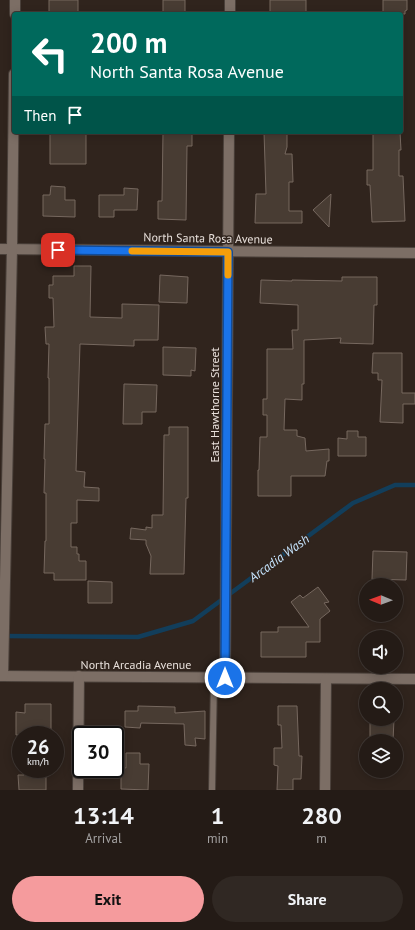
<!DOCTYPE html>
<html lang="en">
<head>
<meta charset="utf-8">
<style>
	:root { --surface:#241b16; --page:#302823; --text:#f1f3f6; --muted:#a3a1a1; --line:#413935; --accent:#f59b9d }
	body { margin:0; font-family:"PT Sans",sans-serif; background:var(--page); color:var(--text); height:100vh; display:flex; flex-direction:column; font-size:15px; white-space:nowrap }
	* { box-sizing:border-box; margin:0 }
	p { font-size:13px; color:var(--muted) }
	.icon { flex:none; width:22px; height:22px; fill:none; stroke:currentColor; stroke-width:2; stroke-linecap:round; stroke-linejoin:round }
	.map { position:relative; height:790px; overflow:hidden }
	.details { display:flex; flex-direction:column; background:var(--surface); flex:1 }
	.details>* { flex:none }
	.banner { position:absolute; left:12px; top:12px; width:391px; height:122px; border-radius:4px; box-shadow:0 2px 10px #0003,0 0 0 1px var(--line); background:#00695c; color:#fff; overflow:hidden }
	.needle { width:26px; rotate:271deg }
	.buttons { position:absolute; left:359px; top:578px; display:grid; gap:8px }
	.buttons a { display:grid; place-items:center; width:44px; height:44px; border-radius:50%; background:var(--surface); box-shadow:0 2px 10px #0003,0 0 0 1px var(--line); font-size:20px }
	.speed { position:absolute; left:12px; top:726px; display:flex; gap:8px; font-size:20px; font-weight:700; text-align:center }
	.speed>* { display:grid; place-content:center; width:52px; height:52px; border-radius:50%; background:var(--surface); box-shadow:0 2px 10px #0003,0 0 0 1px var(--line); line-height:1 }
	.speed small { font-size:10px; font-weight:400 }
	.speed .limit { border:2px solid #111; border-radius:6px; background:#fff; color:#111 }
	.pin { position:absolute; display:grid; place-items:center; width:34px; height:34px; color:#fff; margin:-17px; border-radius:8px; box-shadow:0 2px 6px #0006 }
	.me { position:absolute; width:44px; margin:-22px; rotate:0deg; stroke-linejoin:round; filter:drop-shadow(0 0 3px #0008) }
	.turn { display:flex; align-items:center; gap:14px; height:84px; padding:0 12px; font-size:18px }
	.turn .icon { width:52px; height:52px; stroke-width:2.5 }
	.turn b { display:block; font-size:28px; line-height:34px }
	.then { display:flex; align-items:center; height:38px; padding:0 12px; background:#0003; gap:8px; font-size:15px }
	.eta { display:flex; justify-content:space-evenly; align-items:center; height:68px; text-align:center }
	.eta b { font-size:24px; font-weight:700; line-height:28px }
	.button { display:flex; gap:8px; margin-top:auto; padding:8px 12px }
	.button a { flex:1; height:46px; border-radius:24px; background:var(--accent); color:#111; font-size:16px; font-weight:700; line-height:46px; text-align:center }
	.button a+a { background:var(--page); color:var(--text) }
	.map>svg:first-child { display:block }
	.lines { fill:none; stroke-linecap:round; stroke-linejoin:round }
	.stream { stroke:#123e5b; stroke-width:4.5 }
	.building { fill:#483c33; stroke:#76685f }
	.lane-casing { stroke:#4a403a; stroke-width:8 }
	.street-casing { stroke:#4a403a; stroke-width:12 }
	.lane { stroke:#7c6e65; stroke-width:6 }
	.street { stroke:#7c6e65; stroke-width:10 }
	.route-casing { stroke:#114b97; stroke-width:10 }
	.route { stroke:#1a73e8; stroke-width:7 }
	.slow { stroke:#f59e0b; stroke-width:7 }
	.labels { text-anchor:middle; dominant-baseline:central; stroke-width:3; stroke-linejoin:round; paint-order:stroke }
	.street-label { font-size:12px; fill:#e8e0db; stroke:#30241d }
	.water-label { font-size:13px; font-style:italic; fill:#c6e4fd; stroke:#30241d }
</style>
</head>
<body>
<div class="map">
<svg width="415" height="790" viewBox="0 0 415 790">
	<rect width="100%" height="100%" fill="#30241d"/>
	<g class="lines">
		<polyline class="stream" points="4,636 138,637 193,621 353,503 395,485 415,485"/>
	</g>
	<g class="building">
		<rect x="49" y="0" width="29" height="14"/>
		<rect x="163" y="0" width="22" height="14"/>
		<rect x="270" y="0" width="36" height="14"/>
		<polygon points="383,0 407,0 407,10 405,11 405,14 383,14"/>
		<polygon points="50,132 69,132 69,134 86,134 86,164 50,164"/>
		<polygon points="163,132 192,132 192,146 187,146 186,220 158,219 158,201 162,201"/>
		<polygon points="264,132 287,132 287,147 285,154 292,154 293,182 289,182 289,211 302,211 302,223 255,223 256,194 266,194"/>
		<polygon points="373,132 400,132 401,150 399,150 399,176 403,176 405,221 372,222 370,185 367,185 367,170 373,170"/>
		<polygon points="51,186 65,187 65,200 75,200 75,217 43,216 43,195 50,195"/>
		<polygon points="124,188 138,189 137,210 114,210 114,217 99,217 99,195 124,195"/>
		<polygon points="331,194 329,227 313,210"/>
		<polygon points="74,266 91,266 90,317 122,318 122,304 159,305 158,340 134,340 134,346 80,344 76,471 85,472 84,487 99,488 99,501 77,500 77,523 71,523 71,547 77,547 77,554 79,554 79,561 86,561 86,580 54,580 54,573 44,573 45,541 46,541 46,493 44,493 45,459 44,459 45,424 49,424 49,378 48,378 49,344 46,344 45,327 54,327 53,298 49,298 49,285 53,285 53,276 74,276"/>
		<polygon points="160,275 188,277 187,303 159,302"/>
		<polygon points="342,277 377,277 377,305 374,305 373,344 340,343 341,338 304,340 304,384 302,384 302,400 285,399 284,430 297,430 297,436 305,438 306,451 329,449 329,461 327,461 325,476 291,476 291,496 258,496 258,470 259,470 260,437 267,437 267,415 263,415 263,399 267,399 267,349 293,349 292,330 298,330 298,305 260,303 261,280 292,281 292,280 342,281"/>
		<polygon points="163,347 196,348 195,371 191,370 191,376 163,375"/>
		<polygon points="373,353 402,353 402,393 415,393 415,404 403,404 403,423 380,422 382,380 378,380 378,373 372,373"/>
		<polygon points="124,384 157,385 156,412 142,412 142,424 123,424"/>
		<polygon points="169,427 188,427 188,498 186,498 184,574 150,574 151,556 146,544 146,540 130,539 131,528 146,530 146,527 152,528 152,515 163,515 164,435 169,435"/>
		<polygon points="347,431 358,431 358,437 366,437 366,456 338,456 338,438 347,439"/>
		<polygon points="373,551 407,552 406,580 372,579"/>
		<polygon points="88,581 112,582 112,603 88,603"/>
		<polygon points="318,587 329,602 324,603 330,611 320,619 320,642 306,642 306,657 261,657 261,632 278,632 278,627 309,627 291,602 300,595 303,598"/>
		<polygon points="25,704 51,704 51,735 16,735 16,712 25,713"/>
		<polygon points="138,706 175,707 175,713 205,711 205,739 195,738 196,746 185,745 184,724 141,723 140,728 125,727 125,711 138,711"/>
		<polygon points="278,706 297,706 299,756 302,756 301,779 293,779 293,790 277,790 278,766 274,765 274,748 282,748 281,725 278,725"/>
		<polygon points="370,719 394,719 393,741 370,741"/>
		<polygon points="126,753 140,753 140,764 149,764 148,790 121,789 121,767 126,768"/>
		<polygon points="27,769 46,769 46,790 19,790 18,775 24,775 24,772 27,772"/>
	</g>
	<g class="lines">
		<g class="lane-casing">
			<polyline id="lane" points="212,790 214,678"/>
		</g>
		<g class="street-casing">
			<g id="street">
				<polyline points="15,14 15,0"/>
				<polyline points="230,14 230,0"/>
				<polyline points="0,249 415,253"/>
				<polyline points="0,676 415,679"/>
				<polyline points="3,676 12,249 14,74"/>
				<polyline points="225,678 229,132"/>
				<polyline points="78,790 79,676"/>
				<polyline points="325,790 326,679"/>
			</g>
		</g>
		<use href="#lane" class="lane"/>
		<use href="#street" class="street"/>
	</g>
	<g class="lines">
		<g class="route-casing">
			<polyline id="route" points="58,250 228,252 225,678"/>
		</g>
		<use href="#route" class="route"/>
		<polyline class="slow" points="132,251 228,252 228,275"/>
	</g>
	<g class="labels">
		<g class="street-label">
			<text transform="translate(208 238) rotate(1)">North Santa Rosa Avenue</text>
			<text transform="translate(214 405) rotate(-90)">East Hawthorne Street</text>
			<text x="136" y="664">North Arcadia Avenue</text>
		</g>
		<g class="water-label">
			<text transform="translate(279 558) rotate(-36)">Arcadia Wash</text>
		</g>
	</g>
</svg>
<div class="buttons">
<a><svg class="needle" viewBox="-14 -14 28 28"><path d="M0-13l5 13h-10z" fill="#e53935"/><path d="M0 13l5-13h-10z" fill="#a3a1a1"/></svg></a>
<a><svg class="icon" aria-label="sound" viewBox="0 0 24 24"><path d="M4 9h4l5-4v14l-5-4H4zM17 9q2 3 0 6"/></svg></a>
<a><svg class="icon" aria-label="search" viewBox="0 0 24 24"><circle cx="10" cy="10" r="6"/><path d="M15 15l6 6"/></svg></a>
<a><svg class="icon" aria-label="layers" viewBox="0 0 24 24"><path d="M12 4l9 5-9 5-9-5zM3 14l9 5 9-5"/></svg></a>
</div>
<div class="speed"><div>26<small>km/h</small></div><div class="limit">30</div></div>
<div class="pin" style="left:58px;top:250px;background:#d93025"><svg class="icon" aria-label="arrive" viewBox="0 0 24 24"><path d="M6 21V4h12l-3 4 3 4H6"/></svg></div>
<svg class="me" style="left:225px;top:678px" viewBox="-20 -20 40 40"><circle r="17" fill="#1a73e8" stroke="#fff" stroke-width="3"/><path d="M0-11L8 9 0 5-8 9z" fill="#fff"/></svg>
<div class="banner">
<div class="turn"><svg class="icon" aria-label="left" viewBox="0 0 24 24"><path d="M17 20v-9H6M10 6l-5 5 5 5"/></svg><div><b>200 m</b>North Santa Rosa Avenue</div></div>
<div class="then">Then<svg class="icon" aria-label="arrive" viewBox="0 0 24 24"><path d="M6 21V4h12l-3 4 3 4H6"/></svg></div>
</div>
</div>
<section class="details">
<div class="eta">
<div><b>13:14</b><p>Arrival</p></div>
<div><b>1</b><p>min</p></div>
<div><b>280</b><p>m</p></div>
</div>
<div class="button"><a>Exit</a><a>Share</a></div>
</section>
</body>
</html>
